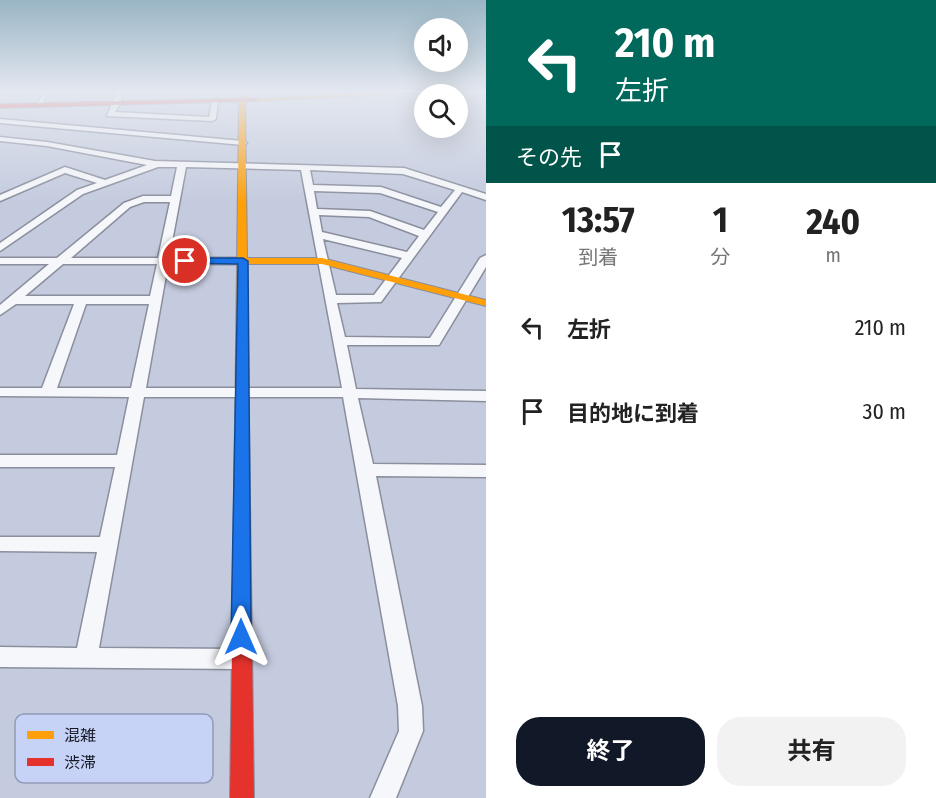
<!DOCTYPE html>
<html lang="ja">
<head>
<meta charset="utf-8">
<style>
	:root { --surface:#fff; --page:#f2f2f2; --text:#222; --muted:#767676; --accent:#111827 }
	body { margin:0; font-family:"Fira Sans Condensed","Noto Sans JP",sans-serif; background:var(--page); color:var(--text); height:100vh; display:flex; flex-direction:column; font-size:22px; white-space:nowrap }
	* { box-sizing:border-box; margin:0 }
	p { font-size:20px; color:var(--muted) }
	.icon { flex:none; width:33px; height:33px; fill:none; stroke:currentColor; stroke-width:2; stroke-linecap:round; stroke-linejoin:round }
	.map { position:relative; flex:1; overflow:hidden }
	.drawer { display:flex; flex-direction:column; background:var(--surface); width:450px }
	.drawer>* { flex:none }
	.guide { background:#00695c; color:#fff; overflow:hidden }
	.buttons { position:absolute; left:414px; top:18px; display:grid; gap:12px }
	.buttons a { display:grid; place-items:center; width:54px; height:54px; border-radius:50%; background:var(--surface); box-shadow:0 6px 24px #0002; font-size:30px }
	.pin { position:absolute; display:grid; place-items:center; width:51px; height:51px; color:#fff; margin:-26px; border:3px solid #fff; border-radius:50%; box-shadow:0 2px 6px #0007 }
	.me { position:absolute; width:66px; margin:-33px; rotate:0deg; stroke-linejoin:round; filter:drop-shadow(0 0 4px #0008) }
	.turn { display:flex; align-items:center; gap:21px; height:126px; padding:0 30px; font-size:27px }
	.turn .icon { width:78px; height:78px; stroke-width:2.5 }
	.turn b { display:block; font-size:42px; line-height:51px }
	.then { display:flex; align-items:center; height:57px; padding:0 30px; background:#0003; gap:12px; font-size:22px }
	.eta { display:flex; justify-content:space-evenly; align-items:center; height:102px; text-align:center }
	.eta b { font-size:36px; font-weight:700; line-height:42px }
	.button { display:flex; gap:12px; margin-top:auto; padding:12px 30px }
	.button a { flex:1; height:69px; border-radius:24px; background:var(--accent); color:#fff; font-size:24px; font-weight:700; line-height:69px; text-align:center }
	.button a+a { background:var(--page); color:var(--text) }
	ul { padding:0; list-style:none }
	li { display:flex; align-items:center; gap:18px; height:84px; padding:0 30px }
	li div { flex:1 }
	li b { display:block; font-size:22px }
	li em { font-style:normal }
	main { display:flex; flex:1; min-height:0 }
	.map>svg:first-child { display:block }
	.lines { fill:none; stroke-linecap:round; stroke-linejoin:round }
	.street-casing { stroke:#8a8e9d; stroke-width:3 }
	.slow-casing { stroke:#8a8e9d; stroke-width:2 }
	.jam-casing { stroke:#8a8e9d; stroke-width:2 }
	.street { fill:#f6f7fa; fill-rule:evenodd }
	.slow { fill:#ff9f0a; fill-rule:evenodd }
	.jam { fill:#e5322d; fill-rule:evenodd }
	.route { fill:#1a73e8; stroke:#114b97; stroke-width:1.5 }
	.key { fill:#c7d3f6; stroke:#929bb7; stroke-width:1.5 }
	.key-label { font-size:16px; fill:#151825 }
</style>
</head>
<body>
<main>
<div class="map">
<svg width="486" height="798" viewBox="0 0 486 798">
	<rect width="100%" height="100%" fill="#c4cbde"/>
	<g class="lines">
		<g class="street-casing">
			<g id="street">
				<polygon points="44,91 50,91 40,107 36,107"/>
				<polygon points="117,91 123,91 120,104 115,112 209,117 212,101 215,99 218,101 216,119 212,121 107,116"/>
				<polygon points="0,119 243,141 247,143 243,145 0,123"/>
				<path d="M0,137L47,142L155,161L404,168L486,194V200L462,192L381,302L337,303L345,337L430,338L480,258L486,255V267L439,345H347L356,389L486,391V401L358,398L373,464L486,465V477L376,476L422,706L423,731L396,798H370L399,731L398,706L343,397H144L99,648L241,649L249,652L252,659L249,666L241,669L0,667V647L77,648L97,552L0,551V537H100L115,467H0V455H117L129,397L0,396V388H42L74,304H16L0,315V305L49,264H0V258H57L124,203L143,196H171L177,167H158L83,194L0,251V243L77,190L97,183L65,173L0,201V195L65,167L105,180L147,165L47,146L0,141ZM186,167L301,170L342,388H146L168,264H243L249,261L243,258H169ZM310,170L403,174L455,190L441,207L381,187L313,185ZM314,191L380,193L438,212L424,230L370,211L317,209ZM144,202H170L158,258H71L130,207ZM319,215L369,217L419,236L407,252L322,232ZM323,239L402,258L374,295H336ZM63,264H157L150,296H25ZM86,304H149L131,388H57Z"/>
			</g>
		</g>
		<g class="slow-casing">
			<g id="slow">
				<polygon points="243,91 249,91 245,104 247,258 322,258 486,300 486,306 322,264 247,264 248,350 246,353 238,353 236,350 239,104"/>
				<polygon points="404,91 448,91 256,101 253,99"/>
			</g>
		</g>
		<g class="jam-casing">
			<g id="jam">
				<polygon points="258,98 256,101 0,108 0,104"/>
				<polygon points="242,346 248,350 254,798 230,798 236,350"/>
			</g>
		</g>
		<use href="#street" class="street"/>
		<use href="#slow" class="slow"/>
		<use href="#jam" class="jam"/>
	</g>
	<linearGradient id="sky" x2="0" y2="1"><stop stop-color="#99b5c5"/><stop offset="0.45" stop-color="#e4e8f0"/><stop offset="1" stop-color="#e4e8f0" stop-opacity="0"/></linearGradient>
	<rect width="486" height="203" fill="url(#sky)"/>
	<polygon class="route" points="185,258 243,258 248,261 251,637 248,643 241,646 234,643 231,637 238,264 182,263 182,259"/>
	<rect x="15" y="714" width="198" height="69" rx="9" class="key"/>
	<rect x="27" y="731" width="27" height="8" fill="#ff9f0a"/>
	<rect x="27" y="758" width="27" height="8" fill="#e5322d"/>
	<g class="key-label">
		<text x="64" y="741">混雑</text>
		<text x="64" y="768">渋滞</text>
	</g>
</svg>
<div class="buttons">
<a><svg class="icon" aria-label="sound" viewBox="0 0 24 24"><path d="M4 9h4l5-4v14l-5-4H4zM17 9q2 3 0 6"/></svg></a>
<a><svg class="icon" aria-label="search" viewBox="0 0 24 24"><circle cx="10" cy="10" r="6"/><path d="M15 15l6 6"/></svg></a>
</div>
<div class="pin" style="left:185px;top:261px;background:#d93025"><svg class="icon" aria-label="arrive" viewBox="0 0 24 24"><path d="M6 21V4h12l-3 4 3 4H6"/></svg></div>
<svg class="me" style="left:241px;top:637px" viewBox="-20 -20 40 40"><path d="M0-17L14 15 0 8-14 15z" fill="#1a73e8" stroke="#fff" stroke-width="4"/></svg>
</div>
<section class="drawer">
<div class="guide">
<div class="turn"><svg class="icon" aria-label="left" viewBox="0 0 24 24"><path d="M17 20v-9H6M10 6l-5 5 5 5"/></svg><div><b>210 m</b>左折</div></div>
<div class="then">その先<svg class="icon" aria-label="arrive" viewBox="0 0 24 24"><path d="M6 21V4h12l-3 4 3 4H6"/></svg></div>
</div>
<div class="eta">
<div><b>13:57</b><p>到着</p></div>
<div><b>1</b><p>分</p></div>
<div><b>240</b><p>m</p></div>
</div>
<ul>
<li><svg class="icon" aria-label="left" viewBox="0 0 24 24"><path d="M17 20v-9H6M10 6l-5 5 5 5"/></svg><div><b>左折</b></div><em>210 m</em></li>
<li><svg class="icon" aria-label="arrive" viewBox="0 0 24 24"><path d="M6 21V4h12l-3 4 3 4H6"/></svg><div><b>目的地に到着</b></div><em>30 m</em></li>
</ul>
<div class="button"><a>終了</a><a>共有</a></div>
</section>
</main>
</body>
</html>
